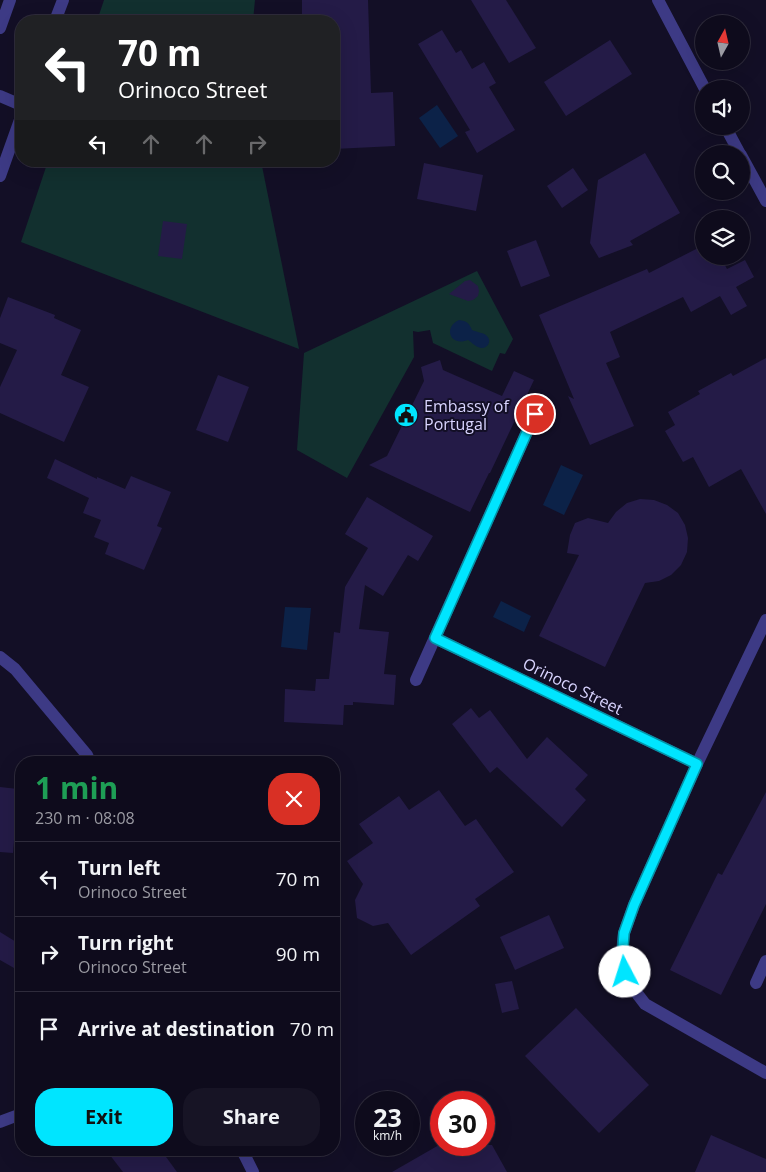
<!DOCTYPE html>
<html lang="en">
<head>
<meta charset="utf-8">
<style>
	:root { --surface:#0e0b1c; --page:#171425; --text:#f1f3f6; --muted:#9b9ba3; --line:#2e2b3b; --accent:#00e5ff }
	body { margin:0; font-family:"Open Sans",sans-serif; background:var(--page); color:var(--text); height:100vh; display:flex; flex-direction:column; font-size:19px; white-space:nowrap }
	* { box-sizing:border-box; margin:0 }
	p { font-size:16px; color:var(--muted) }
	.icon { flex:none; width:28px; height:28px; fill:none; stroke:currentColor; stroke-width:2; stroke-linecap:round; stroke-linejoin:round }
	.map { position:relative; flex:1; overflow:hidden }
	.panel { position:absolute; left:15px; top:756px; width:325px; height:400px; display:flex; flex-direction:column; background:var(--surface); border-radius:20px; box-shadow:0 5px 20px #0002,0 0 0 1px var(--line) }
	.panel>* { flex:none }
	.guide { position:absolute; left:15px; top:15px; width:325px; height:152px; border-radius:20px; box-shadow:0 5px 20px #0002,0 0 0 1px var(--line); background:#202124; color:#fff; overflow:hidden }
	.needle { width:32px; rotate:8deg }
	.controls { position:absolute; left:695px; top:15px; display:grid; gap:10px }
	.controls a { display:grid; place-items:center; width:55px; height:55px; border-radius:50%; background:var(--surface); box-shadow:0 5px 20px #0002,0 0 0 1px var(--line); font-size:25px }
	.speed { position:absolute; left:355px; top:1091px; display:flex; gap:10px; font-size:25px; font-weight:700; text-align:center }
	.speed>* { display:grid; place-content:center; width:65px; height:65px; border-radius:50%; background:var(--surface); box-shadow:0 5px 20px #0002,0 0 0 1px var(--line); line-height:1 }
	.speed small { font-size:12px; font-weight:400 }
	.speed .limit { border:8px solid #d22; background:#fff; color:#111 }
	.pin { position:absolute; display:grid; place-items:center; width:42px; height:42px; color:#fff; margin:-21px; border:2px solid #fff; border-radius:50%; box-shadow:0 1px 5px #0007 }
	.me { position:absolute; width:55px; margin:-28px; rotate:355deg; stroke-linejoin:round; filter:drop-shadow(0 0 4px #0008) }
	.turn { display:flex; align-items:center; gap:18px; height:105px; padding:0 20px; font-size:22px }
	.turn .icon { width:65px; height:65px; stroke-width:2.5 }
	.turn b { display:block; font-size:35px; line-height:42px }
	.lanes { display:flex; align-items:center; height:48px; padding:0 20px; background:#0003; justify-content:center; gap:25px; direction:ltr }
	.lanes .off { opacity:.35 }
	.round { display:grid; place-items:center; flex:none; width:52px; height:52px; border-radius:20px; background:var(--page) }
	.overview { display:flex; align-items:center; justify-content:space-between; height:85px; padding:0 20px }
	h1 { font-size:30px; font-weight:700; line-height:38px; color:#1e9e55 }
	.cta { display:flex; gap:10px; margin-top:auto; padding:10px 20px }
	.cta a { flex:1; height:58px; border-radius:20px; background:var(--accent); color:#111; font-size:20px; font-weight:700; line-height:58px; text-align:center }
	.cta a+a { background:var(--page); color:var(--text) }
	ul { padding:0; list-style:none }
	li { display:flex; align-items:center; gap:15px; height:75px; padding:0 20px; border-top:1px solid var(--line) }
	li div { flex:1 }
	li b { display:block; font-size:19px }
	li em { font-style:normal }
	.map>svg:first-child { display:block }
	.green { fill:#12302f }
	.water { fill:#0c2248 }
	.building { fill:#241b47 }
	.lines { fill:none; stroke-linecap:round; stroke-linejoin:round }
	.minor { stroke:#3d3a85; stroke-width:12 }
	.tertiary { stroke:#3d3a85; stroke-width:12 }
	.route-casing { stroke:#0095a6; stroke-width:12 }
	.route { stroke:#00e5ff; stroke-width:9 }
	.labels { text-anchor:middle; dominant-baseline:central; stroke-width:4; stroke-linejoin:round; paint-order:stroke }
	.poi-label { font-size:16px; fill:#d9d4ff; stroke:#130f26; text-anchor:start }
	.street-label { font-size:16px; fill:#d9d4ff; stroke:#130f26 }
</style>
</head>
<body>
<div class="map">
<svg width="766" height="1172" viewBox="0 0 766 1172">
	<rect width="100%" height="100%" fill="#130f26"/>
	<g class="green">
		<polygon points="104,0 255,0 253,21 97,21"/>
		<polygon points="48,161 261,161 299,349 21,242"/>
		<polygon points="477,271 513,339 505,354 500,353 492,371 433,343 430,330 418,332 413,331 414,357 347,478 297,450 304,353"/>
	</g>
	<g class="water">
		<polygon points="437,105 458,136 440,148 419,118"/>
		<path d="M459,320C467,321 469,323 472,330C476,332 485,333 487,336C493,342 486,351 478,347C475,346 471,342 468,340C450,347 443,327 459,320Z"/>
		<polygon points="561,465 583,475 564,515 543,505"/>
		<polygon points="501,601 531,616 524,632 493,617"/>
		<polygon points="285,607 311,608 307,650 281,647"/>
	</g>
	<g class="building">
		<polygon points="302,0 368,0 371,93 393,92 395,146 334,149 334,21 302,21"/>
		<polygon points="471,0 506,0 536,48 509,63"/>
		<polygon points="442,30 456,53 461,50 472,69 484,62 496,83 489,87 515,130 477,153 465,132 470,130 418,44"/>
		<polygon points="610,40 632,74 566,116 544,82"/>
		<polygon points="645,153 680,213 630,241 633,245 599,258 590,243 598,180"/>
		<polygon points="424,163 483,175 476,211 417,199"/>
		<polygon points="573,168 588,190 562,208 547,186"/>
		<polygon points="163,221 187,224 182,259 158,256"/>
		<polygon points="536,240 550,276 521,287 507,251"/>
		<polygon points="704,245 704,256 720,256 727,269 745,260 754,277 736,287 747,306 731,315 720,296 691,312 683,297 610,332 620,357 606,363 634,426 590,445 568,396 574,399 539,315 647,269 649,273"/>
		<polygon points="470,280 478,286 479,291 478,296 473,300 468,301 449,294 465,281"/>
		<polygon points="8,297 55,315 54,318 81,330 61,375 89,387 64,442 0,413 0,387 17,350 0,343 0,318"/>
		<polygon points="766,358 766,514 741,469 709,487 693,457 683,462 665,431 675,425 668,412 700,394 698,391 731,373 733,376"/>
		<polygon points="440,360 443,370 502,396 514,371 534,380 490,473 489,473 470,512 369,465 387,456 424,381 421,367"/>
		<polygon points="218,375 249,387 228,442 196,430"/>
		<polygon points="55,459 97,479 97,477 125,489 131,476 171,492 157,526 162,528 144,570 105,554 109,543 94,537 101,520 83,513 89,498 47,478"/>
		<polygon points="367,497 433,536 418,561 408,555 383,596 365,585 359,629 389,632 384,674 396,675 394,705 353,702 353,705 344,705 343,725 284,722 285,689 315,691 316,679 329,679 334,632 340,633 345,587 368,548 345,534"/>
		<polygon points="640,499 654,500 667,505 678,513 685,525 688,538 687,552 681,565 671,575 659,581 645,583 605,667 539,636 579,555 567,553 570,535 575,523 588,518 608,523 616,512 627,503"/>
		<polygon points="471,708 479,718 490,710 527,759 547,737 588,775 575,789 586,800 562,827 497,767 490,773 452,724"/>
		<polygon points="0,787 18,789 13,853 0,852"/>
		<polygon points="439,790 465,826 476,819 514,872 475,899 480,906 411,955 388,923 373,926 357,918 355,900 363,884 347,861 373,843 359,824 399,796 409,810"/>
		<polygon points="766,792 766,904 721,995 670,970 718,873 722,875"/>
		<polygon points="549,915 564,948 515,970 500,937"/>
		<polygon points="0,932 21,945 21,972 0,960"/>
		<polygon points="512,981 519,1009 502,1013 495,984"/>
		<polygon points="576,1008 649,1085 599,1133 525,1056"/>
		<polygon points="711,1135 766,1159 766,1172 695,1172"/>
		<polygon points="439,1145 492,1145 507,1172 392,1172"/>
		<polygon points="106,1150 161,1150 177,1172 123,1172"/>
	</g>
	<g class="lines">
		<g class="minor">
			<polyline points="658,0 705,89"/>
			<polyline points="0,96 21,105"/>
			<polyline points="725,126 740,154"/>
			<polyline points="741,155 766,201"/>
			<polyline points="766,620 697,764 634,905 624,933 621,961 629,983 645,1004 766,1073"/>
			<polyline points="435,638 697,764"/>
			<polyline points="0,657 15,669 87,755 90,762"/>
			<polyline points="416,680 535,414"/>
			<polyline points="756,983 766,961"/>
			<polyline points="0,1122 21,1114"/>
			<polyline points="242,1150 253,1172"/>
		</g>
		<g class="tertiary">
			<polyline points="55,21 63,0"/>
			<polyline points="0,28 10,0"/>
			<polyline points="0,176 21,117"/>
		</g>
	</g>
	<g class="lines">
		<g class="route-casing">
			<polyline id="route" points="535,414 435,638 697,764 634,905 624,933 622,961 625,972"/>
		</g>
		<use href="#route" class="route"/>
	</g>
	<defs>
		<g id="civic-disc" transform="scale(1.25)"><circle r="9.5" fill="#00e5ff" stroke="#130f26"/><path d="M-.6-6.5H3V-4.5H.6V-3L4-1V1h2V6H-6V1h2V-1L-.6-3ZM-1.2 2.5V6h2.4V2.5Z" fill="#111"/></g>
	</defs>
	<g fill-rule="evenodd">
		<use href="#civic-disc" x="406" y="415"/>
	</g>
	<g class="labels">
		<g class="poi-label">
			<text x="424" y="406">Embassy of<tspan x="424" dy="18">Portugal</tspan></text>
		</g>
		<g class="street-label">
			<text transform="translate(573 686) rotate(26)">Orinoco Street</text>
		</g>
	</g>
</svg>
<div class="controls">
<a><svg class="needle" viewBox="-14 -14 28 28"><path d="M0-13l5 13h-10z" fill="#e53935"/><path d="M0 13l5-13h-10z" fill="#9b9ba3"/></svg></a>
<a><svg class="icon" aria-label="sound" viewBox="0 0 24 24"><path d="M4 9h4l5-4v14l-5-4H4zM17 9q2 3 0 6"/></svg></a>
<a><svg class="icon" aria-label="search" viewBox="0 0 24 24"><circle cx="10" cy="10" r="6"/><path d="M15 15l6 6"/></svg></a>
<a><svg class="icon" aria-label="layers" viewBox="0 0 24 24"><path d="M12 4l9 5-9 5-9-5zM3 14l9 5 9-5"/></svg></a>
</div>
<div class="speed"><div>23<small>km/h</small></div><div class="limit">30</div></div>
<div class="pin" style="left:535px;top:414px;background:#d93025"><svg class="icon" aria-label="arrive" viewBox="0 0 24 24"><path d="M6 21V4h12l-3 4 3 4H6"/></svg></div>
<svg class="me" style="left:625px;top:972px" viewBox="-20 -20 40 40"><circle r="19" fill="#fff"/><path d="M0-13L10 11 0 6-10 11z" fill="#00e5ff"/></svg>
<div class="guide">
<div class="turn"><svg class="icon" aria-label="left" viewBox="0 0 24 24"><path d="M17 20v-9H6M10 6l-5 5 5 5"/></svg><div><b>70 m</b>Orinoco Street</div></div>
<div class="lanes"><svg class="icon" aria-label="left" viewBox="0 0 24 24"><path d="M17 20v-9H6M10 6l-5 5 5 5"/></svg><svg class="icon off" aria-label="ahead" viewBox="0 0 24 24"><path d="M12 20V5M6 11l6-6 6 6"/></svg><svg class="icon off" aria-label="ahead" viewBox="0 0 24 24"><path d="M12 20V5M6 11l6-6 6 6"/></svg><svg class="icon off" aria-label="right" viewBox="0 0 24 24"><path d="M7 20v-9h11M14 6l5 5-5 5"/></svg></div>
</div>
<section class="panel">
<div class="overview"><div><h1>1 min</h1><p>230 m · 08:08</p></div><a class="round" style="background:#d93025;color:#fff"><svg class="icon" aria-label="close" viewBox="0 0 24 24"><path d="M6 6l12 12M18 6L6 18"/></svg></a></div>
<ul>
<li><svg class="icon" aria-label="left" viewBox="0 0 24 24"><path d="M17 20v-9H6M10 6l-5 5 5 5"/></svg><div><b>Turn left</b><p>Orinoco Street</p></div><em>70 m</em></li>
<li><svg class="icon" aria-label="right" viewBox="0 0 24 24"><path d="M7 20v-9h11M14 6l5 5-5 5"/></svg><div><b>Turn right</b><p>Orinoco Street</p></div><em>90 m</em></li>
<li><svg class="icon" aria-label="arrive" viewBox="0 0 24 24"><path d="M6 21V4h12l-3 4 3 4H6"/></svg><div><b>Arrive at destination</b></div><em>70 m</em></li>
</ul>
<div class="cta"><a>Exit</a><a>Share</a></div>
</section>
</div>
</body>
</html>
